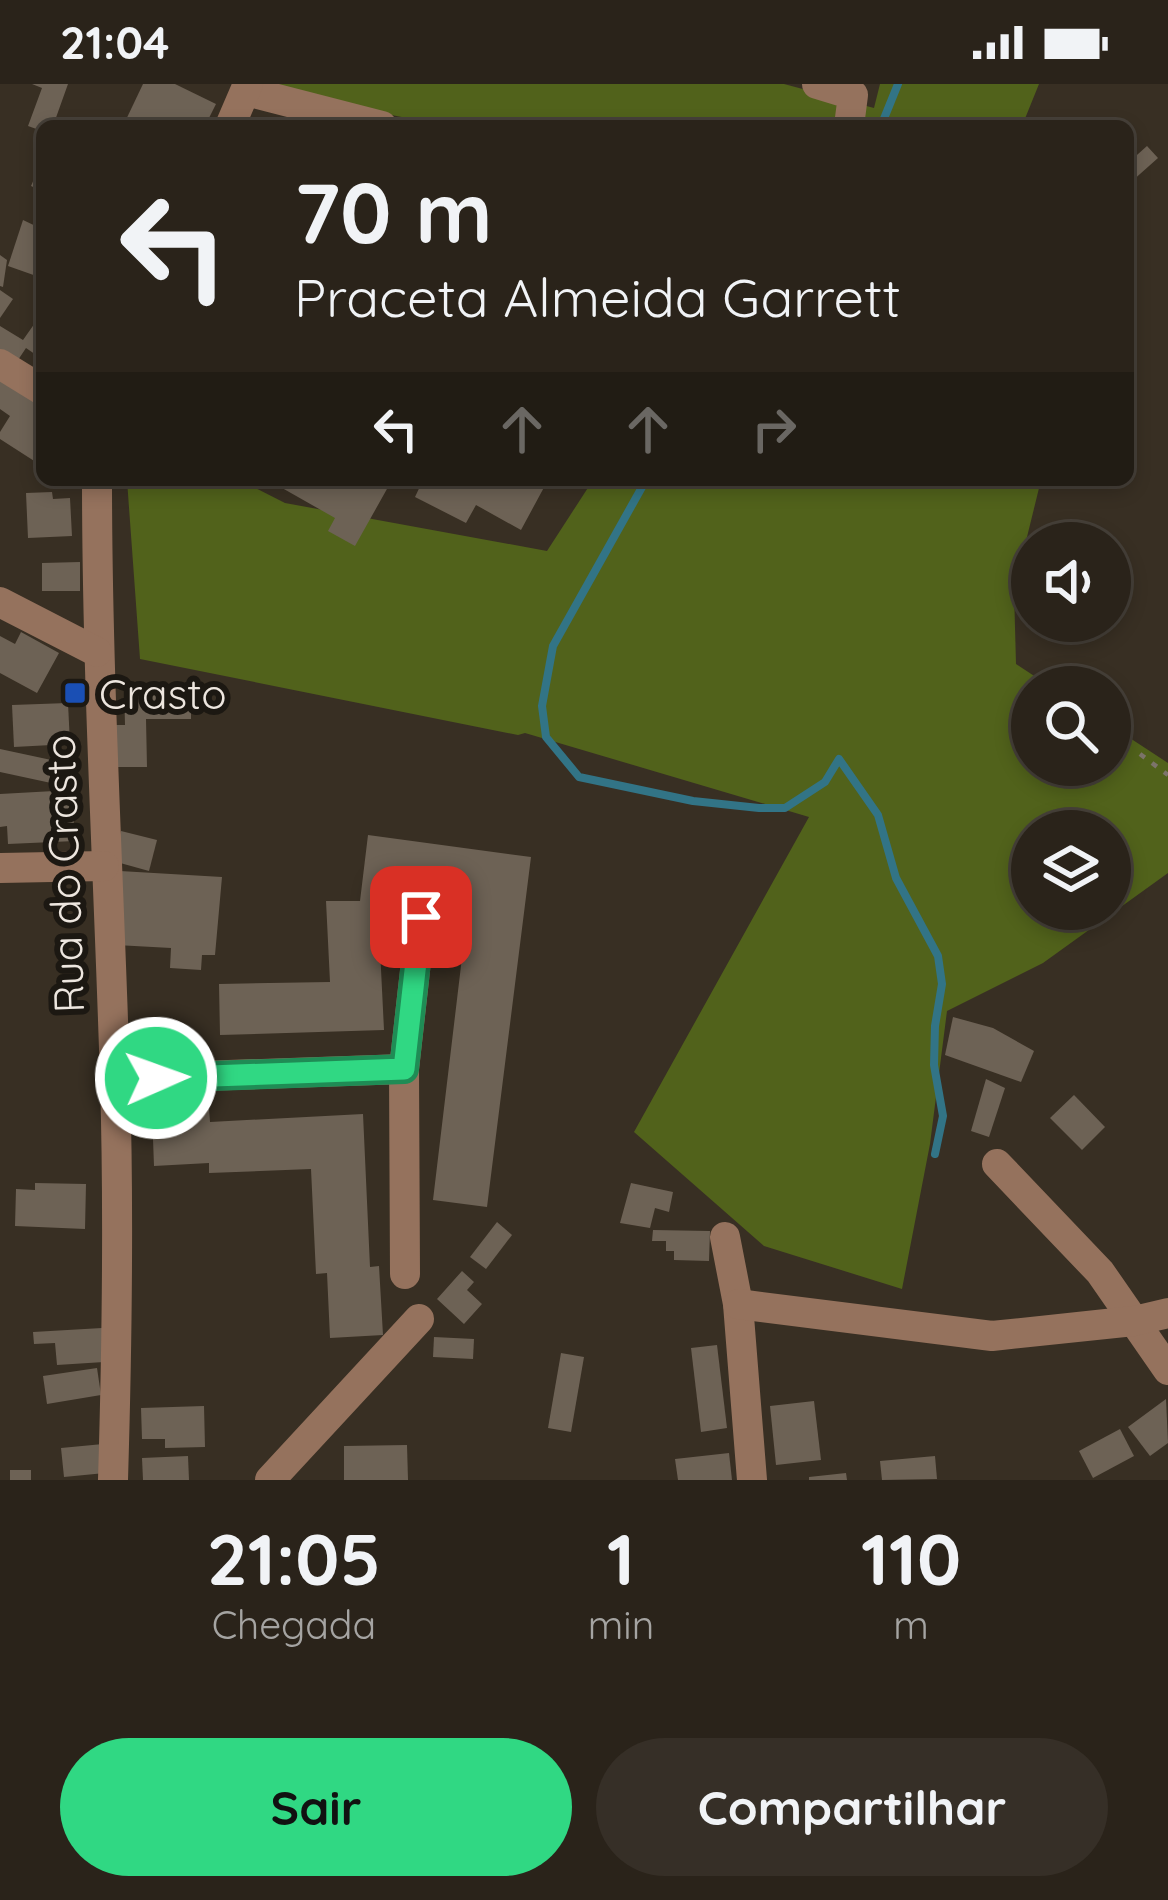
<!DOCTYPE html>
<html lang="pt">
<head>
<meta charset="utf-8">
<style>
	:root { --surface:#2a231a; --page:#362f27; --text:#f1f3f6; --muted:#a5a4a2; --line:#464039; --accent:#30d883 }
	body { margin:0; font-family:Quicksand,sans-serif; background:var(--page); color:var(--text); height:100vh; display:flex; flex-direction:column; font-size:45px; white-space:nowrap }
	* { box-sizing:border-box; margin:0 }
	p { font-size:39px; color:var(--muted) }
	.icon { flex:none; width:66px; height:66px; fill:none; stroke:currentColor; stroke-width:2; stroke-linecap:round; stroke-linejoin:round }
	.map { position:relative; height:1396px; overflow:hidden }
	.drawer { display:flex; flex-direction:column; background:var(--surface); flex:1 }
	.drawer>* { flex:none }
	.hud { position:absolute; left:36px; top:36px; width:1098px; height:366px; border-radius:18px; box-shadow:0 6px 18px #0003,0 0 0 3px var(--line); background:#2a231a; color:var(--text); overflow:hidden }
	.fabs { position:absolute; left:1011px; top:438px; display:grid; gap:24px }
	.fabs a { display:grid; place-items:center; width:120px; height:120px; border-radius:50%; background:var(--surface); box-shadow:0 6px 18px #0003,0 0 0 3px var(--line); font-size:60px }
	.pin { position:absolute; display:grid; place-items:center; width:102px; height:102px; color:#fff; margin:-51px; border-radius:24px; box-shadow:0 6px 18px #0006 }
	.me { position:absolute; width:132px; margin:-66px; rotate:88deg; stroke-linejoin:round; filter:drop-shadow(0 0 9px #0008) }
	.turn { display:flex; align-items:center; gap:42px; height:252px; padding:0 60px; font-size:54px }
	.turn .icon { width:156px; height:156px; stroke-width:2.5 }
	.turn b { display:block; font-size:84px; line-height:102px }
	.lanes { display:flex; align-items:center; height:114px; padding:0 60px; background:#0003; justify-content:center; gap:60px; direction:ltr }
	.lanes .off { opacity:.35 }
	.eta { display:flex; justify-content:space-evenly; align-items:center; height:204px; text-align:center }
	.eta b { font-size:72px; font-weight:700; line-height:84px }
	.button { display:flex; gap:24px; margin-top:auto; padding:24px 60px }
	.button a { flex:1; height:138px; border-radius:72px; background:var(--accent); color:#111; font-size:48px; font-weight:700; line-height:138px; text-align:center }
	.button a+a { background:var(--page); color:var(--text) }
	.status { display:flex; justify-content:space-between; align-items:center; height:84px; padding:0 60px; background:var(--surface); direction:ltr }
	.status svg { height:33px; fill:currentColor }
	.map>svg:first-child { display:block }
	.green { fill:#51621b; fill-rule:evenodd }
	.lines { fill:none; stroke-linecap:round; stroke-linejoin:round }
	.stream { stroke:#327486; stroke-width:8 }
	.building { fill:#6d6255 }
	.path { stroke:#7c746a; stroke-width:4.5; stroke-dasharray:6 9; stroke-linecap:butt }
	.minor { stroke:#95725d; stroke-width:30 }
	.route-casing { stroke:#1f8c55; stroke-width:30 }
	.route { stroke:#30d883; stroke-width:21 }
	.transit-dot { fill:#1a4fb4; stroke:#1c1812; stroke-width:4.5 }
	.labels { text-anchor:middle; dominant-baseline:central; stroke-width:12; stroke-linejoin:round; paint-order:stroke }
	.poi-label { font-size:42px; fill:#ede6df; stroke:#1c1812; text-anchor:start }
	.street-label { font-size:42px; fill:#ede6df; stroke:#1c1812 }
</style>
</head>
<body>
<div class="status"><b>21:04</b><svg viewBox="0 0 49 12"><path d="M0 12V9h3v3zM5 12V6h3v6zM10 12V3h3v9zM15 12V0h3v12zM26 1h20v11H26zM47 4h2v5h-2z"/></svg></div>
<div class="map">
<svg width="1168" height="1396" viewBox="0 0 1168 1396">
	<rect width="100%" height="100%" fill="#382f23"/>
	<g class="green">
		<polygon points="279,0 784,0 874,24 880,0 1039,0 1022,42 448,42 278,9"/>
		<path d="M127,396H240L285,419L547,467L593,396H1041L1014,506L1016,580L1051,603H1032V681H1110V641L1168,679V789L1043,879L947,927L930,1060L902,1205L764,1162L634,1048L809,733L525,649L518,651L140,575ZM1032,747H1110V825H1032Z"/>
	</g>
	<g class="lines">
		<g class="stream">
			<polyline points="881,42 898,0"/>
			<polyline points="646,396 553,562 542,622 546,653 579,693 693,717 759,724 785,724 825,698 839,675 878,731 896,794 938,872 942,900 935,942 934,981 943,1032 935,1070"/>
		</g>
	</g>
	<g class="building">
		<polygon points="32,0 68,0 53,42 42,42 42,47 28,42 42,4"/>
		<polygon points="143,0 175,0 216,20 205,42 123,42"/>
		<polygon points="1147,62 1158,74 1131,98 1128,79"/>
		<polygon points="42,77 42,107 31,102"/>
		<polygon points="23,136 42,145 42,194 8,182"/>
		<polygon points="0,171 7,176 3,203 0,202"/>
		<polygon points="0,206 13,215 0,234"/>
		<polygon points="42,229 42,275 26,264 14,282 0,272 0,242 23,256"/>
		<polygon points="0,289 42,317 42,382 0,355 0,348 10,332 0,325"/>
		<polygon points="268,396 392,396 355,462 328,447 335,434"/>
		<polygon points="423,396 548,396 521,446 476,421 466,439 415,413"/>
		<polygon points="52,408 53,415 70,414 72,452 28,454 26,409"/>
		<polygon points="80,478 80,507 42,507 42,479"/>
		<polygon points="21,548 59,569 37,609 0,589 0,552 15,560"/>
		<polygon points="124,601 191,601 191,635 146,635 147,683 116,683 116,641 125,641"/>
		<polygon points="68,619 70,660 14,663 12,621"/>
		<polygon points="0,665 70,680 65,702 0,688"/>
		<polygon points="72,706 75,757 8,760 7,742 0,743 0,710"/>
		<polygon points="121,747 157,756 149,787 113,777"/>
		<polygon points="368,751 531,773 487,1123 433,1116 469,815 377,804 384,946 220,951 219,900 330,898 326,817 360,817"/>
		<polygon points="120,787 222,793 215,871 202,871 201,886 170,884 171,864 116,861"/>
		<polygon points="953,933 993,944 1034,967 1021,998 945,971"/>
		<polygon points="986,995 1005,1004 989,1053 971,1047"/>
		<polygon points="1074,1011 1105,1043 1082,1066 1050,1034"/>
		<polygon points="209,1025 210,1038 363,1030 370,1183 379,1182 383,1251 330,1254 327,1189 316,1190 311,1085 209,1089 209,1079 154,1082 152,1028"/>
		<polygon points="35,1099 86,1100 85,1145 15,1142 16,1105 35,1106"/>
		<polygon points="631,1099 673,1108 669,1128 655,1124 650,1144 620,1139"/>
		<polygon points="497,1138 512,1151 486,1185 470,1173"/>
		<polygon points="653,1146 710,1147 709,1177 674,1176 674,1167 666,1167 666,1157 652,1157"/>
		<polygon points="462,1187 474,1198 467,1206 482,1220 464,1240 437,1215"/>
		<polygon points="102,1244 104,1278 57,1281 55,1259 34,1260 33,1248"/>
		<polygon points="434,1253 474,1255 473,1275 433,1273"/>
		<polygon points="717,1261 727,1344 701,1348 691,1264"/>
		<polygon points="561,1269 584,1273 571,1348 548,1344"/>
		<polygon points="97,1284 101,1311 47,1320 43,1292"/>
		<polygon points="1166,1315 1168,1359 1150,1372 1128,1343"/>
		<polygon points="814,1317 821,1376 776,1381 770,1322"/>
		<polygon points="204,1322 205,1363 165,1364 165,1355 142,1355 141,1324"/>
		<polygon points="1120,1345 1134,1372 1093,1394 1079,1367"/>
		<polygon points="103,1360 105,1389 64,1393 61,1364"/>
		<polygon points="407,1361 408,1396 344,1396 344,1362"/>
		<polygon points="729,1369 732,1396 678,1396 675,1375"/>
		<polygon points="188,1372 189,1396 143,1396 142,1374"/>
		<polygon points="935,1372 937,1395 882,1396 880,1377"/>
		<rect x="10" y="1386" width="21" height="10"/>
		<polygon points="846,1389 847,1396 809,1396 809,1393"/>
	</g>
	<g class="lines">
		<polyline class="path" points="1140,670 1168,691"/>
		<g class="minor">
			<polyline points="817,0 853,11 849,42"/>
			<polyline points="246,7 382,42"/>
			<polyline points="230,42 248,0"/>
			<polyline points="0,280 42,306"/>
			<path d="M97,396C97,596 109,796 115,996C119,1129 117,1263 113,1396"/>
			<polyline points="0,518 97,568"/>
			<polyline points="0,784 104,782"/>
			<polyline points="115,995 404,985"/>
			<polyline points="997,1080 1100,1188 1168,1286"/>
			<polyline points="725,1153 738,1220 752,1396"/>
			<polyline points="405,1190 404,985 421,833"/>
			<polyline points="738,1220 992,1252 1134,1237 1168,1229"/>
			<polyline points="270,1396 419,1235"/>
		</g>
	</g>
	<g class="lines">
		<g class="route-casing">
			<polyline id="route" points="156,994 404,985 421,833"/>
		</g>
		<use href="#route" class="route"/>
	</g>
	<rect class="transit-dot" x="63" y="597" width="24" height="24" rx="6"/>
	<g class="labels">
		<g class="poi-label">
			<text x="99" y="609">Crasto</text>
		</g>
		<g class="street-label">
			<text transform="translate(64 790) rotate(-92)">Rua do Crasto</text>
		</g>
	</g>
</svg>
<div class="fabs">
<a><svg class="icon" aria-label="sound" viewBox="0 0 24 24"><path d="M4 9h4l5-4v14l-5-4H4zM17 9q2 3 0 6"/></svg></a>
<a><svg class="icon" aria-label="search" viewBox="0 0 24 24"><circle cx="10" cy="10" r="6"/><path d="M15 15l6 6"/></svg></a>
<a><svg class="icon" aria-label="layers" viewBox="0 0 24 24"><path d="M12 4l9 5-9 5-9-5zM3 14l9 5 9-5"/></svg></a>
</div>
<div class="pin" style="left:421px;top:833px;background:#d93025"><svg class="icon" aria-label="arrive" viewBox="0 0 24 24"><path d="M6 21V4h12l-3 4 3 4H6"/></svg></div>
<svg class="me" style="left:156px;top:994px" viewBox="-20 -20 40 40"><circle r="17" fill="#30d883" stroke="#fff" stroke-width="3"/><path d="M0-11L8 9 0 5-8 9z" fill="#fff"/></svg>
<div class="hud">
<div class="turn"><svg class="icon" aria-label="left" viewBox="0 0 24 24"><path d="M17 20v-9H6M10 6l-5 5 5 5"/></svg><div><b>70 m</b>Praceta Almeida Garrett</div></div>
<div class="lanes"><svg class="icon" aria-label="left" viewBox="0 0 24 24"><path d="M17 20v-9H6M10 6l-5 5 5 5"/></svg><svg class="icon off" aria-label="ahead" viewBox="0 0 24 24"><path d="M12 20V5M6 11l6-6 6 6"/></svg><svg class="icon off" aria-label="ahead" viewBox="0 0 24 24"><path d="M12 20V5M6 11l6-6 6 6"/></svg><svg class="icon off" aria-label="right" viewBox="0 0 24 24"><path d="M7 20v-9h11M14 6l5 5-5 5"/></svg></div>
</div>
</div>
<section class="drawer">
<div class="eta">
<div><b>21:05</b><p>Chegada</p></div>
<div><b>1</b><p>min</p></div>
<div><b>110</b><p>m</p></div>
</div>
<div class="button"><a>Sair</a><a>Compartilhar</a></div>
</section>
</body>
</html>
